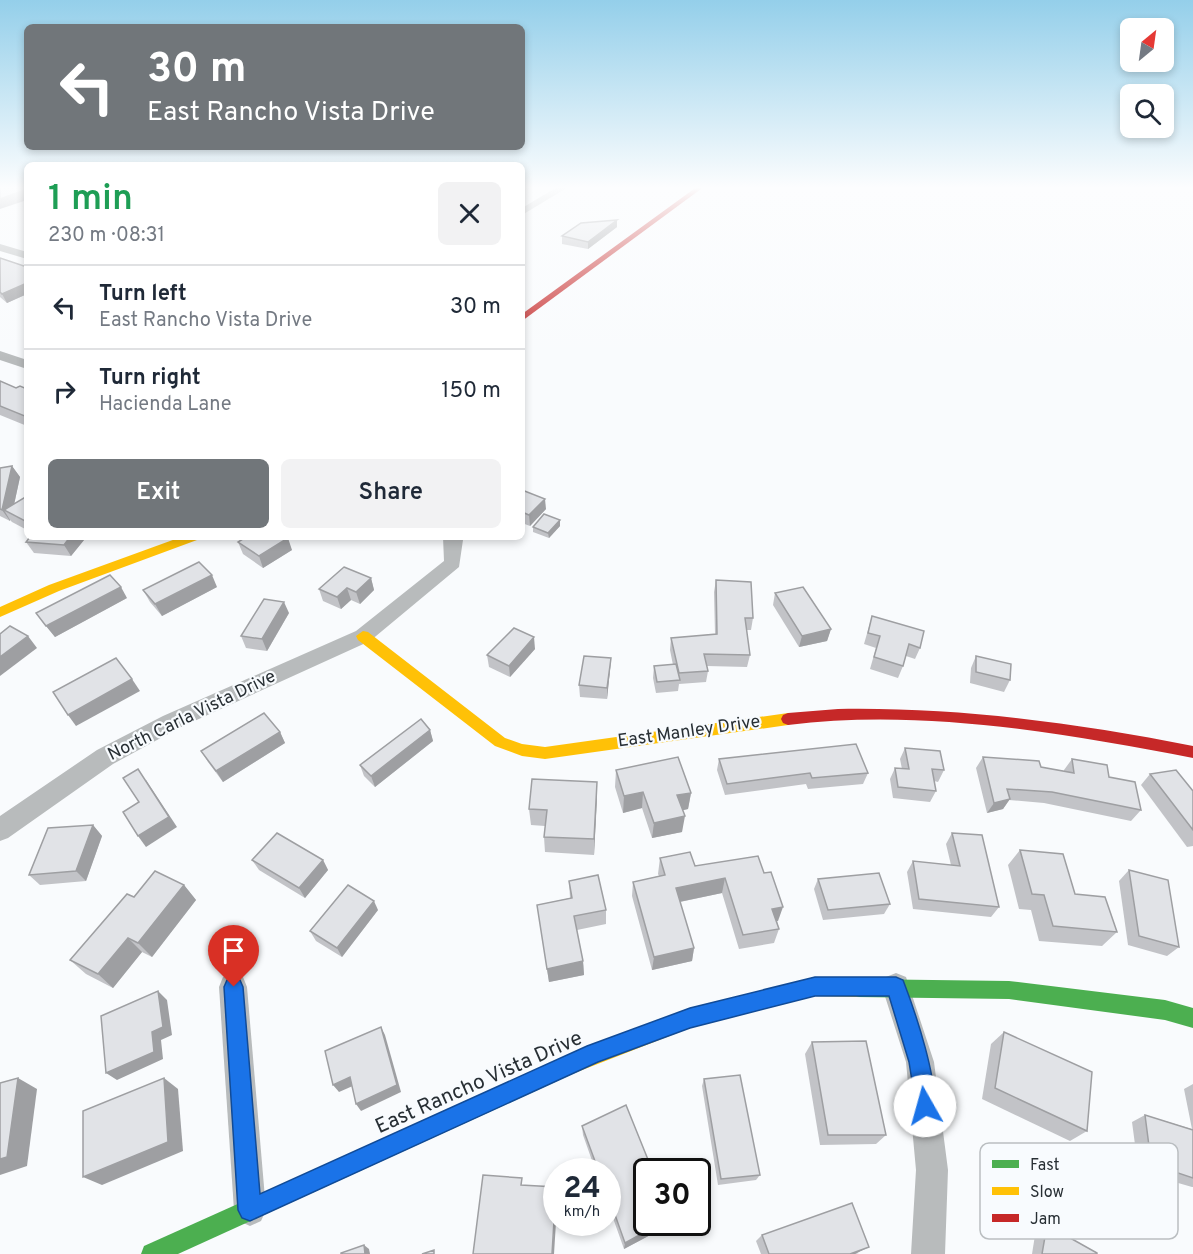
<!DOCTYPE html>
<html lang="en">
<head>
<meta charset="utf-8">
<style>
	:root { --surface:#fff; --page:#f2f2f3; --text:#1f2937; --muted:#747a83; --line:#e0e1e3; --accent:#71767a }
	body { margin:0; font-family:Overpass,sans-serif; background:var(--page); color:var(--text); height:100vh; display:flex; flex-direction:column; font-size:22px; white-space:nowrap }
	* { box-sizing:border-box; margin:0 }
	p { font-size:20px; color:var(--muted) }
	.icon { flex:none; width:33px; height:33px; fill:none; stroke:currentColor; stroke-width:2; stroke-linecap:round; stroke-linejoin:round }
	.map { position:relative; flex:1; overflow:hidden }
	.details { position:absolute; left:24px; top:162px; width:501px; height:378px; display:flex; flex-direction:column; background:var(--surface); border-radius:9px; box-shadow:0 3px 9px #0003 }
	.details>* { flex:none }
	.banner { position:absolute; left:24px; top:24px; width:501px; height:126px; border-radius:9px; box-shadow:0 3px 9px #0003; background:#71767a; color:#fff; overflow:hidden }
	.needle { width:39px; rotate:29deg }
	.buttons { position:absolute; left:1120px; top:18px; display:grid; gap:12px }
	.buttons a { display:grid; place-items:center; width:54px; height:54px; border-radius:9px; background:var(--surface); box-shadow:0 3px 9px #0003; font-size:30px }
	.speed { position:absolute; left:543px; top:1158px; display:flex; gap:12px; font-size:30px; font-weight:700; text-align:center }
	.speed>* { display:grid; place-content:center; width:78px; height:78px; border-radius:50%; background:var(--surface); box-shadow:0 3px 9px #0003; line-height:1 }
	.speed small { font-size:15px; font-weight:400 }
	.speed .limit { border:3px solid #111; border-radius:9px; background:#fff; color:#111 }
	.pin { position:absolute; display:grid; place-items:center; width:51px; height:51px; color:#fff; margin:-62px -26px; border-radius:50% 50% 50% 0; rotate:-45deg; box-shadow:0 0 6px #0007 }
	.pin .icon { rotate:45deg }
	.me { position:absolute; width:66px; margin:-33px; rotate:353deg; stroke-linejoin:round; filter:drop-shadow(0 0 4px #0008) }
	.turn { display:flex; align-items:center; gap:21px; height:126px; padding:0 24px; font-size:27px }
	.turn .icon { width:78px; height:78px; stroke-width:2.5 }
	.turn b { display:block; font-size:42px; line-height:51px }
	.round { display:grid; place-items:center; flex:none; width:63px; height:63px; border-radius:9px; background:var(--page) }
	.summary { display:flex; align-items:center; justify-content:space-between; height:102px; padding:0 24px }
	h1 { font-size:36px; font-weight:600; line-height:45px; color:#1e9e55 }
	.cta { display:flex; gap:12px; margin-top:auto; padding:12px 24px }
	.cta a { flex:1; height:69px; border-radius:9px; background:var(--accent); color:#fff; font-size:24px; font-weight:600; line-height:69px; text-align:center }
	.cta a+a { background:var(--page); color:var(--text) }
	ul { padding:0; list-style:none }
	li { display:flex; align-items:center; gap:18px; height:84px; padding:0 24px; border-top:2px solid var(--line) }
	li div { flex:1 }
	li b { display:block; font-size:22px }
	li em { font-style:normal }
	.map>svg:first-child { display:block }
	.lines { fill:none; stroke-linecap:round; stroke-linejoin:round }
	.street { fill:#b8bbbc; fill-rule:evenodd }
	.fast { fill:#4caf50; fill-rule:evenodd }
	.slow { fill:#ffc107; fill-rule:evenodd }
	.jam { fill:#c62828; fill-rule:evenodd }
	.wall { fill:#c2c3c7 }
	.shaded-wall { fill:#9e9fa2 }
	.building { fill:#e1e3e7; stroke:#9e9fa2; stroke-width:1.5 }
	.route { fill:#1a73e8; stroke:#114b97; stroke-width:1.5 }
	.labels { text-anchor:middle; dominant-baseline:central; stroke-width:4.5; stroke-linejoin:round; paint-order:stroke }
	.street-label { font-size:18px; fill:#282f34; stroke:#f8fbfe }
	.near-street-label { font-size:21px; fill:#282f34; stroke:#f8fbfe }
	.key { fill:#f8fbfe; stroke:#babec1; stroke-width:1.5 }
	.key-label { font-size:16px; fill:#282f34 }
</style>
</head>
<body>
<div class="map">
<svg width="1193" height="1254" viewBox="0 0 1193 1254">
	<rect width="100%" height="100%" fill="#f9fbfd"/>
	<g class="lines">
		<g class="street">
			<polygon points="559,186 570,186 522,215 522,208"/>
			<polygon points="0,244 27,252 27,259 0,251"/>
			<polygon points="0,351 27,360 27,369 0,360"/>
			<polygon points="443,537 461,537 463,540 459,567 370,641 179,728 113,764 8,838 0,841 0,816 97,750 163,716 356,631 444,561"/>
			<polygon points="233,973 243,977 247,987 266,1210 261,1221 250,1226 239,1221 234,1210 219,987 223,977"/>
			<polygon points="896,973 906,977 934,1062 948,1170 945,1254 911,1254 916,1170 906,1062 882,987 886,977"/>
		</g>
		<g class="fast">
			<polygon points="856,979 1009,981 1165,1000 1193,1008 1193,1028 1165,1020 1009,999 856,997 849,995 847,988 849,981"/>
			<polygon points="572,1054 579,1057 582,1064 579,1071 178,1254 141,1254 144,1246"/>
		</g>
		<g class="slow">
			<polygon points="181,537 199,537 197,540 59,591 0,617 0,607 49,585"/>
			<polygon points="363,631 368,632 505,738 522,744 545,747 788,713 793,715 795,719 793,723 788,725 545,759 522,756 495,746 358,640 356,636"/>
			<polygon points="815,978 856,979 863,981 865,988 863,995 856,997 815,996 690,1028 572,1074 565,1071 562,1064 565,1057 690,1008"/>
		</g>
		<g class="jam">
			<polygon points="698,186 705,186 522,321 522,314"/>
			<path d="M838,709C958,707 1075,723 1193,746V758C1063,733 921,708 788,725L783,723L781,719L783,715L788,713Z"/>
		</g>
	</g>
	<g class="wall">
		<polygon points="522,186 534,186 527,190 522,190"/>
		<polygon points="617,227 588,249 562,244 562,236"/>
		<polygon points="0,258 27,267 27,294 7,303 0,297"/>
		<polygon points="0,381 16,388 27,389 27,426 0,415"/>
		<polygon points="12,466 20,477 14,505 27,496 27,530 12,522 10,520 10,521 0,516 0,468"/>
		<polygon points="522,490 546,509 530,526 522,523"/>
		<polygon points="560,526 549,538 533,532 533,527"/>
		<polygon points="30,537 82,537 84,540 71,556 34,553 26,542"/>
		<polygon points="238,542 292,550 263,568 243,554"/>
		<polygon points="371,578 374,590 360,604 351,600 341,609 323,601 319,589"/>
		<polygon points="716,580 753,618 751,630 746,630 750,655 747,667 707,666 708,671 706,682 679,684 678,691 656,693 653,678 654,666 673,665 670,650 671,638 715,634 714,592"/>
		<polygon points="217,587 162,616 150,602 143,590"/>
		<polygon points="775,593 831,629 827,641 799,647 773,605"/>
		<polygon points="127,598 55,637 36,613"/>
		<polygon points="289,613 267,651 246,648 241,636"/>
		<polygon points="872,616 920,648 915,659 906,656 903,666 898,678 870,669 876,648 864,644"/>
		<polygon points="535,649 510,677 489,667 487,655"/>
		<polygon points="976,656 1010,680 1004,692 970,683 971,668"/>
		<polygon points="611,658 610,670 607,699 580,697 579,685"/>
		<polygon points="430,730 433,741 375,787 364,776 360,765"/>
		<polygon points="280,732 285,743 223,782 208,762 201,751"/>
		<polygon points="905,748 944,770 938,782 934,781 936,791 930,802 893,798 890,779 895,768 902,769 900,759"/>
		<polygon points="983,757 1064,771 1064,770 1072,759 1109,777 1141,810 1131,821 1044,803 1009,800 1003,809 987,813 976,768"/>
		<polygon points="719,759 868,773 863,784 808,789 806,784 725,795 717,770"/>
		<polygon points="616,770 691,793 688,809 683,810 682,832 652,838 642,808 623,813 615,787"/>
		<polygon points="1150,774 1193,791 1193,846 1187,847 1141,785"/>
		<polygon points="597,782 594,855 545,852 544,837 545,826 531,825 529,809"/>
		<polygon points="93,825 102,836 86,881 40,885 29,875"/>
		<polygon points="952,833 999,907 991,917 913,909 907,872 913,861 951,865 946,844"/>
		<polygon points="1020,850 1075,894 1117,932 1102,946 1039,941 1031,910 1019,909 1008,865"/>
		<polygon points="758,856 778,921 777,921 779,929 774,943 739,949 722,893 680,902 694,948 692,961 652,970 632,896 633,882 659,876 658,874 660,858 695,866"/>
		<polygon points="252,860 323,860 328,870 305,898 259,870"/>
		<polygon points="1129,870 1179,947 1167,956 1128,945 1119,881"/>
		<polygon points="818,879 890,904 884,914 823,920 814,889"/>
		<polygon points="569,881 606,910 606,924 577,930 583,961 584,975 549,982 537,905 570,898"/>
		<polygon points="184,885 196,900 152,957 142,952 113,988 86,974 70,960 134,897"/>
		<polygon points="378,910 342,957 316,941 310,931"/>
		<polygon points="1004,1032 1087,1131 1070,1141 982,1099 991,1044"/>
		<polygon points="812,1042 886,1135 876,1144 820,1145 805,1054"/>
		<polygon points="704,1079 760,1175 756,1180 718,1185 702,1086"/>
		<polygon points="1193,1084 1193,1187 1192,1187 1161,1178 1159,1159 1136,1152 1132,1122 1145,1115 1192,1129 1184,1089"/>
		<polygon points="582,1126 646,1222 670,1222 669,1225 624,1249 608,1204 608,1172 596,1172 583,1135"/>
		<polygon points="1047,1225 1097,1254 1032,1254 1036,1229"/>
		<polygon points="762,1235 859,1253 855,1254 761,1254 756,1241"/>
	</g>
	<g class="shaded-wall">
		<polygon points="527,186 534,186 527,190"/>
		<polygon points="27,189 27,200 0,209 0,199"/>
		<polygon points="617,220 617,227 588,249 588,242"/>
		<polygon points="27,283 27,294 7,303 2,294"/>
		<polygon points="12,466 20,477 12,514 4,510 10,520 10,521 2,510"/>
		<polygon points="545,499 546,509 530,526 529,515"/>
		<polygon points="560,520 560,526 549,538 548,533"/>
		<polygon points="70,537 82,537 84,540 71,556 64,545"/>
		<polygon points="288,538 292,550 263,568 259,556"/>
		<polygon points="212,575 217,587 162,616 155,604"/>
		<polygon points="371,578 374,590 360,604 356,592"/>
		<polygon points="121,587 127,598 55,637 46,626"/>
		<polygon points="347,588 351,600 341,609 337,597"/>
		<polygon points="284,602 289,613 267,651 262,639"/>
		<polygon points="831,629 827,641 799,647 802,636"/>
		<polygon points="28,636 37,648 0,676 0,657"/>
		<polygon points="534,637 535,649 510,677 509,666"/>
		<polygon points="611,658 610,670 607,699 607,688"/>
		<polygon points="132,679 140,691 76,726 68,715"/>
		<polygon points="430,730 433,741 375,787 371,776"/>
		<polygon points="280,732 285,743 223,782 216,771"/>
		<polygon points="146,780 177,827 146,847 138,836"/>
		<polygon points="597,782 597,799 594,855 594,839"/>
		<polygon points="643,792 642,808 623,813 624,796"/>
		<polygon points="691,793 688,809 675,812 677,795"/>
		<polygon points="1010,799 1003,809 987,813 994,803"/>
		<polygon points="685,816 682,832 652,838 654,823"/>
		<polygon points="93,825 102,836 86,881 76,871"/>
		<polygon points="323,860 328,870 305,898 299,888"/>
		<polygon points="725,878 722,893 674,903 676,888"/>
		<polygon points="184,885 196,900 152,957 138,943"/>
		<polygon points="374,901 378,910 342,957 337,948"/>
		<polygon points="783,907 778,921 767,923 772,909"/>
		<polygon points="128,938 142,952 113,988 98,974"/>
		<polygon points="694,948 692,961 652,970 654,957"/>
		<polygon points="583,961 584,975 549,982 547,969"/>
		<polygon points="158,991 167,1000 172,1035 161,1040 163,1059 117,1080 106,1073 152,1032"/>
		<polygon points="381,1027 385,1035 401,1092 361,1111 356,1104"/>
		<polygon points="350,1077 355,1085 339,1092 333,1085"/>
		<polygon points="18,1078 37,1089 27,1166 0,1175 0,1159"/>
		<polygon points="164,1078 178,1089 183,1151 102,1185 83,1177"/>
		<polygon points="556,1195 556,1222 554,1254 552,1254"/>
		<polygon points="663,1222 670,1222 669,1225 624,1249 625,1243"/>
		<polygon points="364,1245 369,1249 370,1254 365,1254"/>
		<polygon points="869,1247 855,1254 850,1254"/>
	</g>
	<g class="building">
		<polygon points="0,186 27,186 27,189 0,199"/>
		<polygon points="617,220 588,242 562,236 581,223"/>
		<polygon points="0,258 27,267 27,283 2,294 0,292"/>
		<polygon points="0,381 16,388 20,386 27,389 27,417 0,406"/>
		<polygon points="12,466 2,510 0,509 0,468"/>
		<polygon points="522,490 545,499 529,515 522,512"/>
		<polygon points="27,496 27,520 25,521 4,510"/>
		<polygon points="544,514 560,520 548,533 533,527"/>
		<polygon points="30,537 70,537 64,545 26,542"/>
		<polygon points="246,537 287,537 288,538 259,556 238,542"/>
		<polygon points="199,562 212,575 155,604 143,590"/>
		<polygon points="344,567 371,578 356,592 347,588 337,597 319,589"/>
		<polygon points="110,575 121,587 46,626 36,613"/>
		<polygon points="716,580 751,582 753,618 745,618 750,655 704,654 708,671 679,673 671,638 717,634"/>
		<polygon points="803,587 831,629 802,636 775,593"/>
		<polygon points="264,599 284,602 262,639 241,636"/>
		<polygon points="872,616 924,631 920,648 909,644 903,666 874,657 880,636 868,633"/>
		<polygon points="10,626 28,636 0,657 0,634"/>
		<polygon points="514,628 534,637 509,666 487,655"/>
		<polygon points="584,656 611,658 607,688 579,685"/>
		<polygon points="976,656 1011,664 1010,680 976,672"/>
		<polygon points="116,658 132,679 68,715 53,692"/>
		<polygon points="676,664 680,680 657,682 654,666"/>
		<polygon points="264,713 280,732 216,771 201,751"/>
		<polygon points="421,719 430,730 371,776 360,765"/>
		<polygon points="856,744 868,773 812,778 810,773 727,784 719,759"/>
		<polygon points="905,748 940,751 944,770 932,769 936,791 898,787 895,768 909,769"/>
		<polygon points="678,757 691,793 677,795 685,816 654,823 643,792 624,796 616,770"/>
		<polygon points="983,757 1039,761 1041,767 1074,773 1072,759 1107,765 1109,777 1135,782 1141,810 1052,792 1007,789 1010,799 994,803"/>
		<polygon points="138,769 169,817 138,836 123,812 139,802 123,778"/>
		<polygon points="1176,770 1193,791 1193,830 1150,774"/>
		<polygon points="532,779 597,782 594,839 544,837 547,810 529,809"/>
		<polygon points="93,825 76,871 29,875 48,828"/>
		<polygon points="277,833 323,860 299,888 252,860"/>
		<polygon points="952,833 982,835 999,907 919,899 913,861 960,866"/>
		<polygon points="1020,850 1063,854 1075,894 1105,897 1117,932 1053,926 1044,895 1032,894"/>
		<polygon points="690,852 695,866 758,856 764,873 771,872 783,907 772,909 779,929 743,935 725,878 676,888 694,948 654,957 633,882 665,875 660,858"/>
		<polygon points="1129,870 1168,880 1179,947 1139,936"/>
		<polygon points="155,871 184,885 138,943 128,938 98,974 70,960 127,894 134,897"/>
		<polygon points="879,873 890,904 828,910 818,879"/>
		<polygon points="598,875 606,910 574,916 583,961 547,969 537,905 572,898 569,881"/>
		<polygon points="348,885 374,901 337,948 310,931"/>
		<polygon points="158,991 163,1027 152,1032 154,1052 106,1073 101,1016"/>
		<polygon points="381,1027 397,1085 356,1104 350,1077 333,1085 325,1051"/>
		<polygon points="1004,1032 1092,1072 1087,1131 995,1088"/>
		<polygon points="866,1041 886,1135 828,1135 812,1042"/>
		<polygon points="740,1075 760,1175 721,1179 704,1079"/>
		<polygon points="18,1078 7,1157 0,1159 0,1083"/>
		<polygon points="164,1078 168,1142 83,1177 83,1111"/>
		<polygon points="626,1105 653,1172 646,1172 646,1222 663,1222 625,1243 608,1195 608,1172 599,1172 582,1126"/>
		<polygon points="1145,1115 1193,1130 1193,1178 1175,1172 1172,1153 1149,1146"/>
		<polygon points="483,1175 522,1178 521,1185 556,1187 552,1254 473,1254"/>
		<polygon points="852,1203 869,1247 850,1254 769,1254 762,1235"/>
		<polygon points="1047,1225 1097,1253 1097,1254 1042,1254"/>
		<polygon points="364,1245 365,1254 341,1254 341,1253"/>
		<polygon points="434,1250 434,1254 422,1254"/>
	</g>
	<linearGradient id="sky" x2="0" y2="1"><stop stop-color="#94cfea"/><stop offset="0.52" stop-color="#fcfdfe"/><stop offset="1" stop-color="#fcfdfe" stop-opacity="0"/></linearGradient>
	<rect width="1193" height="361" fill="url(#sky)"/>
	<path class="route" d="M234,977L240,980L243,987L260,1194L587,1046L690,1008L815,977H896L903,980C913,1006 942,1088 932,1113L925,1116L917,1113L909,1062L889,996H815L690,1028L598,1062L250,1221L242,1218L238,1210L224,987L227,980Z"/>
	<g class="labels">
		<g class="street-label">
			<text transform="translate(192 716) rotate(-26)">North Carla Vista Drive</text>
			<text transform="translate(689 732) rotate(-8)">East Manley Drive</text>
		</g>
		<g class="near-street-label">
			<text transform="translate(479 1083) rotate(-24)">East Rancho Vista Drive</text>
		</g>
	</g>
	<rect x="980" y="1143" width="198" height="96" rx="9" class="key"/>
	<rect x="992" y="1160" width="27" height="8" fill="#4caf50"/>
	<rect x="992" y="1187" width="27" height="8" fill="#ffc107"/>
	<rect x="992" y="1214" width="27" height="8" fill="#c62828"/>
	<g class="key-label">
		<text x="1030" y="1170">Fast</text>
		<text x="1030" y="1197">Slow</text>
		<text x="1030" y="1224">Jam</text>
	</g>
</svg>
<div class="buttons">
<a><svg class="needle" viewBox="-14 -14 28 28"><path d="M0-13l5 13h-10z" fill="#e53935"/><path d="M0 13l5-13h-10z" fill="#747a83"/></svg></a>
<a><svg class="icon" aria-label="search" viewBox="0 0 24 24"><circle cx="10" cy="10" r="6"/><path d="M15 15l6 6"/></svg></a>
</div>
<div class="speed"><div>24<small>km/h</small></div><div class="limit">30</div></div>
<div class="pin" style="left:234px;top:987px;background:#d93025"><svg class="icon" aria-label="arrive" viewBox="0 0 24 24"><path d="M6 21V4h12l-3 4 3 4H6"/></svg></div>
<svg class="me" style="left:925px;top:1106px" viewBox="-20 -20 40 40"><circle r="19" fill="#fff"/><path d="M0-13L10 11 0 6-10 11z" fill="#1a73e8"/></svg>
<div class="banner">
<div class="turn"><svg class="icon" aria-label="left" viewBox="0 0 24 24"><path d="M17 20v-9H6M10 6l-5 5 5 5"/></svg><div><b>30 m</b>East Rancho Vista Drive</div></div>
</div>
<section class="details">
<div class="summary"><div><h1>1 min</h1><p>230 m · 08:31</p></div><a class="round"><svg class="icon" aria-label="close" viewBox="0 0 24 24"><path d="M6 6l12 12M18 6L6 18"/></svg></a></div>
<ul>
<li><svg class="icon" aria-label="left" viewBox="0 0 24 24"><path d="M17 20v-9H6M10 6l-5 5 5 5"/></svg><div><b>Turn left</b><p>East Rancho Vista Drive</p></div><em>30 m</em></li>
<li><svg class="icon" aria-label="right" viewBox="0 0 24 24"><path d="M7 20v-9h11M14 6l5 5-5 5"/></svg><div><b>Turn right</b><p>Hacienda Lane</p></div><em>150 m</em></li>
</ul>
<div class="cta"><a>Exit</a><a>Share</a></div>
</section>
</div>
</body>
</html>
